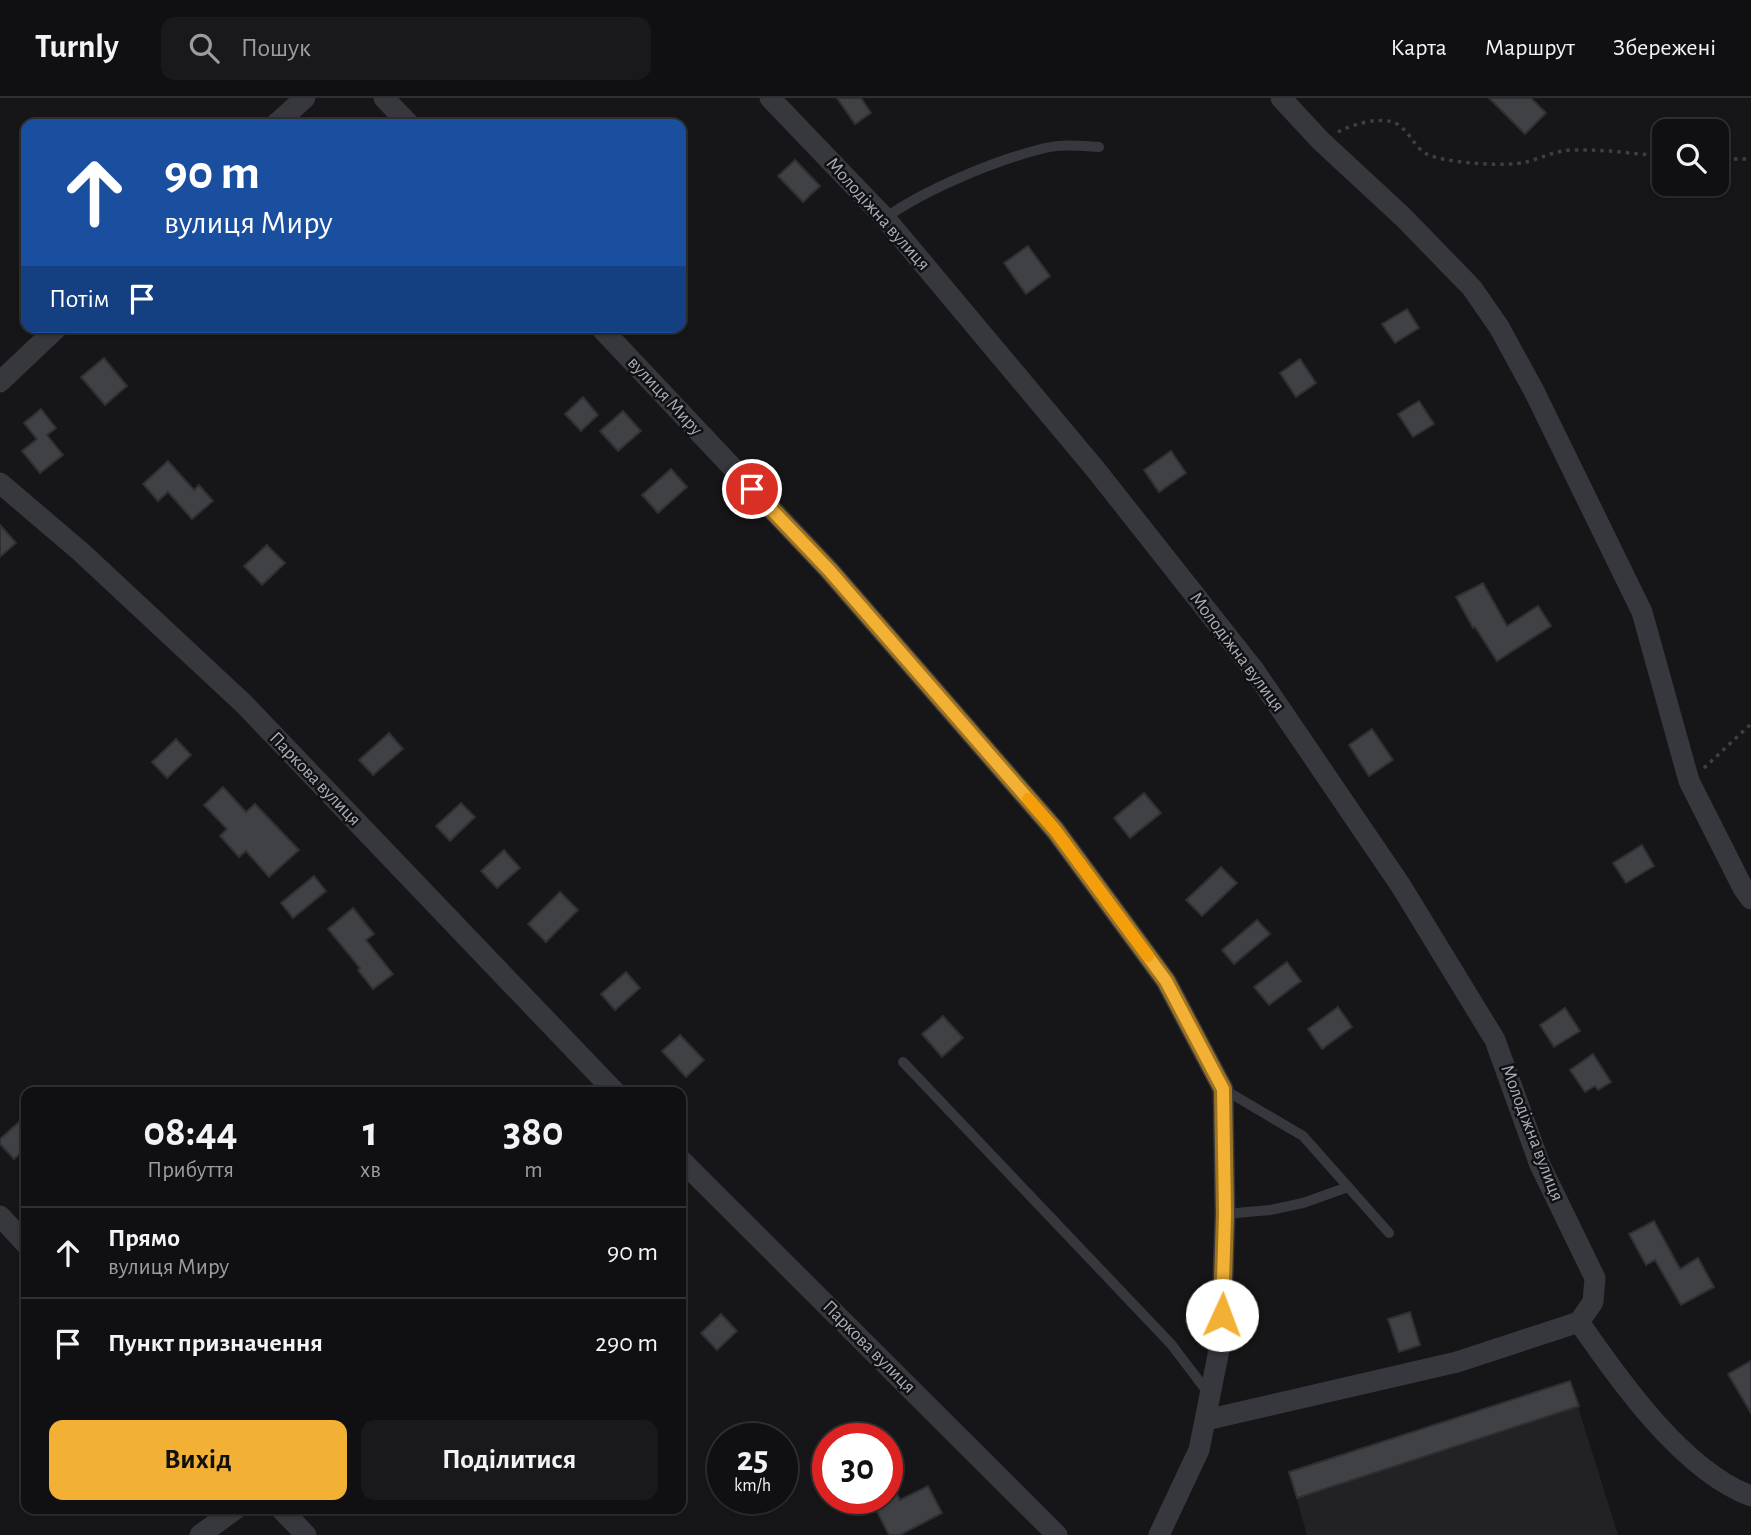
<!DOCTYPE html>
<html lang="uk">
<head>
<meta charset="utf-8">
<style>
	:root { --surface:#101012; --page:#19191b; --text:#f1f3f6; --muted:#9c9d9f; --line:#303032; --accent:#f2b134 }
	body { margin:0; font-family:"Alegreya Sans",sans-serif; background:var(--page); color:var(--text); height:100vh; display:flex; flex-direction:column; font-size:26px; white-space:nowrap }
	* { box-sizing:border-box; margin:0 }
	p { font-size:23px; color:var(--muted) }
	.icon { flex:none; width:38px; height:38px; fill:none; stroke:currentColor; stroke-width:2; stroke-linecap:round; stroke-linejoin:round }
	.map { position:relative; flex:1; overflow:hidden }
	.sheet { position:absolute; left:21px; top:989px; width:665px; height:427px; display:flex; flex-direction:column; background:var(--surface); border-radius:14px; box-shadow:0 2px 5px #0004,0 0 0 2px var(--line) }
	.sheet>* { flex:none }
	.hud { position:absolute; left:21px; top:21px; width:665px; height:214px; border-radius:14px; box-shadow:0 2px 5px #0004,0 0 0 2px var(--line); background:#1a4fa0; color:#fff; overflow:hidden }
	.buttons { position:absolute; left:1652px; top:21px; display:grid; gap:14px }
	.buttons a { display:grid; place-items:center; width:77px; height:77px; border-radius:14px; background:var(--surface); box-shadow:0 2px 5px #0004,0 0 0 2px var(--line); font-size:35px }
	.speed { position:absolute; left:707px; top:1325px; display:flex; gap:14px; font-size:35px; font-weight:700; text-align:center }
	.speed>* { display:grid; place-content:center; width:91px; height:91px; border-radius:50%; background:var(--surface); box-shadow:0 2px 5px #0004,0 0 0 2px var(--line); line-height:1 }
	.speed small { font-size:18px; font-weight:400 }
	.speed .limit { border:10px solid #d22; background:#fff; color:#111 }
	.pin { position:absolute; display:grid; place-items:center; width:60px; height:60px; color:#fff; margin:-30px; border:4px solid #fff; border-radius:50%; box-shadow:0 2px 7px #0007 }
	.me { position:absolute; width:77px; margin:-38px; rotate:2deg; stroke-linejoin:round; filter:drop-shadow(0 0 5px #0008) }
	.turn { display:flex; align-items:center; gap:24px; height:147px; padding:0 28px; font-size:32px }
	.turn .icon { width:91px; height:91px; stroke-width:2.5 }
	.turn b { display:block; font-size:49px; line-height:60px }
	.then { display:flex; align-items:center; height:66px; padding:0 28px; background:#0003; gap:14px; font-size:26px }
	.eta { display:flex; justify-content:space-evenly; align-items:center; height:119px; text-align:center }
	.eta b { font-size:42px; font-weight:700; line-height:49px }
	.primary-button { display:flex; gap:14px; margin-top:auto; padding:14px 28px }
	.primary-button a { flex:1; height:80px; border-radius:14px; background:var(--accent); color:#111; font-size:28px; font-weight:700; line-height:80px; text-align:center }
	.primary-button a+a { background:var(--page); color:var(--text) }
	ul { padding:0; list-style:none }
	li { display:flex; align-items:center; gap:21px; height:91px; padding:0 28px; border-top:2px solid var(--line) }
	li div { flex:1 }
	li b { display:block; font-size:26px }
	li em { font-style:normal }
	header { display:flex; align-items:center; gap:42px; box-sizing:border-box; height:98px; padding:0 35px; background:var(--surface); border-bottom:2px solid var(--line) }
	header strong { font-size:33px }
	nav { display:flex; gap:38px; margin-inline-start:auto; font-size:24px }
	.search { width:490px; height:63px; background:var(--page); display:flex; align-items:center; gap:18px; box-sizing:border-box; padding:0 24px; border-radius:14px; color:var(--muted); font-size:26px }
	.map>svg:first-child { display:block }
	.built { fill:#222225 }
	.building { fill:#404145; stroke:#303034; stroke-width:2 }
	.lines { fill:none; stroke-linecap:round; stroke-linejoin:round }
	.path { stroke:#3d3f44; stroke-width:3.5; stroke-dasharray:3.5 5; stroke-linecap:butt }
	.service { stroke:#37383d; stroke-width:10 }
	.minor { stroke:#37383d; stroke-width:21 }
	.route-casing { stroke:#9d7322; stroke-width:18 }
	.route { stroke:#f2b134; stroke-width:12 }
	.slow { stroke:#f59e0b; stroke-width:12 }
	.labels { text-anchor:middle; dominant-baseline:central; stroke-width:5; stroke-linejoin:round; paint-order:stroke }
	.street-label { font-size:19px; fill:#a8adb8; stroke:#111113 }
</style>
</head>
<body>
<header>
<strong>Turnly</strong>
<div class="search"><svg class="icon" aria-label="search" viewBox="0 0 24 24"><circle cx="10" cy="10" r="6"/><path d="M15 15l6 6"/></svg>Пошук</div>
<nav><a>Карта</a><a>Маршрут</a><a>Збережені</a></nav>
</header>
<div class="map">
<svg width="1751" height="1437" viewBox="0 0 1751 1437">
	<rect width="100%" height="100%" fill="#161618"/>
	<polygon class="built" points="1570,1283 1618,1437 1307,1437 1289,1374"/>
	<g class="building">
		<polygon points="837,0 861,0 871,15 855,26"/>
		<polygon points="1489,0 1531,0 1546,15 1525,36"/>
		<polygon points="795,62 820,88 803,104 778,78"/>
		<polygon points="1028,148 1050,178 1026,196 1004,165"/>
		<polygon points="1407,211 1419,230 1395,245 1382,226"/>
		<polygon points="104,260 127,288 105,307 81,279"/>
		<polygon points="1300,261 1316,285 1296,299 1280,275"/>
		<polygon points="583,299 598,317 581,333 565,316"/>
		<polygon points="1419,303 1434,326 1413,339 1398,316"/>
		<polygon points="41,311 56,330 47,337 63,357 40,375 22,353 37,341 24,325"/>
		<polygon points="623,313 641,333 618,353 600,333"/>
		<polygon points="1171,353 1186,375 1159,394 1144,372"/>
		<polygon points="168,363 194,392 199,387 213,403 192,421 168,394 158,403 143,386"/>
		<polygon points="671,371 687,389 658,415 642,397"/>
		<polygon points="0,427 16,445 0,459"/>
		<polygon points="267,447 285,465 262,487 244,468"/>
		<polygon points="1483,485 1507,528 1538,508 1551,528 1497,563 1475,529 1473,530 1456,499"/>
		<polygon points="1372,631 1393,662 1369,678 1349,647"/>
		<polygon points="389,635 403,651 373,677 359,662"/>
		<polygon points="176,641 191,657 167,680 152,664"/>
		<polygon points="223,689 246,714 255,706 299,752 269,779 246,753 239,759 220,738 227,731 204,707"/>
		<polygon points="1144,695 1161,715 1130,740 1114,720"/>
		<polygon points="461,705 475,719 450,743 436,728"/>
		<polygon points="1642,747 1654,768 1626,785 1613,765"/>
		<polygon points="504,752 520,770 497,790 481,773"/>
		<polygon points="1221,769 1237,785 1202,818 1186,802"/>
		<polygon points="314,778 326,793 293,820 281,805"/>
		<polygon points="560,794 578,812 546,844 528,826"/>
		<polygon points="353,810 374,836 366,842 393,876 373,891 358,872 360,870 328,831"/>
		<polygon points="1257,822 1270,836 1234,866 1222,852"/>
		<polygon points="1287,864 1301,883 1269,907 1254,889"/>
		<polygon points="626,874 640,890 615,912 601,896"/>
		<polygon points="1338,909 1352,929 1322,951 1308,931"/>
		<polygon points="1565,910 1580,933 1554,949 1540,927"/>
		<polygon points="943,918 963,940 942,959 922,936"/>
		<polygon points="680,937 704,962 686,979 662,953"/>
		<polygon points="1593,956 1611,984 1598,992 1595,988 1585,994 1570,972"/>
		<polygon points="19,1024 26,1032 26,1050 14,1061 0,1046 0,1041"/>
		<polygon points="1654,1123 1680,1171 1698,1160 1714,1189 1681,1207 1655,1162 1646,1167 1629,1136"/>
		<polygon points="1410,1214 1420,1247 1399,1254 1388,1221"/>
		<polygon points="721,1216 737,1233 717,1252 701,1235"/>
		<polygon points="1751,1263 1751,1315 1728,1276"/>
		<polygon points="1570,1283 1579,1308 1297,1400 1289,1374"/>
		<polygon points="887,1375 900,1402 928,1388 942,1415 900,1437 889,1437 870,1400 887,1400"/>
	</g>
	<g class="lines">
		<g class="path">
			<path d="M1338,34C1353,26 1385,16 1400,28C1414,39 1416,55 1435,59C1455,65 1506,69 1526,64C1542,60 1556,52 1573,52C1603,51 1634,56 1664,58"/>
			<polyline points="1717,61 1751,61"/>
			<polyline points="1704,670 1751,626"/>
		</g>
		<g class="service">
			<path d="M885,120C926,91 996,62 1045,50C1063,46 1081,48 1099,49"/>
			<polyline points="903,964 1171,1246 1209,1296"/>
			<polyline points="1223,991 1303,1038 1389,1135"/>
			<polyline points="1225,1116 1270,1112 1303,1105 1348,1089"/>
		</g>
		<g class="minor">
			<polyline points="384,0 409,26"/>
			<polyline points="770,0 885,120 1096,372 1254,572 1401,788 1495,942 1540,1067 1595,1180 1593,1204 1579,1224 1457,1264 1206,1322"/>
			<polyline points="1281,0 1321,43 1404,120 1472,190 1499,229 1534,293 1642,514 1689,683 1743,790 1751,801"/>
			<polyline points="276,26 305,0"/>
			<polyline points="600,229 829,472 1055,732 1166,883 1223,991 1225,1116 1221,1242 1199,1352 1159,1437"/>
			<polyline points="0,284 58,229"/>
			<polyline points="0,385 81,454 244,606 615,994"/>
			<polyline points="681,1062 1057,1437"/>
			<polyline points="0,1118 26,1146"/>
			<path d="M1579,1224C1619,1282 1683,1373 1751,1398"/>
			<polyline points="280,1410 306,1437"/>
			<polyline points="200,1437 237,1410"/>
		</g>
	</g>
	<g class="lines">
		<g class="route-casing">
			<polyline id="route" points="752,391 829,472 1055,732 1166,883 1223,991 1225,1116 1222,1217"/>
		</g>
		<use href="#route" class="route"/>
		<polyline class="slow" points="1028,701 1055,732 1148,858"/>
	</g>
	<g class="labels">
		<g class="street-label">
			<text transform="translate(878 116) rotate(48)">Молодіжна вулиця</text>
			<text transform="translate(665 298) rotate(47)">вулиця Миру</text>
			<text transform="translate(1237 554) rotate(53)">Молодіжна вулиця</text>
			<text transform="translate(315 681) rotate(46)">Паркова вулиця</text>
			<text transform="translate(1532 1035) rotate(69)">Молодіжна вулиця</text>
			<text transform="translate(869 1249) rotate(45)">Паркова вулиця</text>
		</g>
	</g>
</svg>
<div class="buttons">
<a><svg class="icon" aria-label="search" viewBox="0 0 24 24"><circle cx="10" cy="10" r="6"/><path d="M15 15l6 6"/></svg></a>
</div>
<div class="speed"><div>25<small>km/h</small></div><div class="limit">30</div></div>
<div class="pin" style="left:752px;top:391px;background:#d93025"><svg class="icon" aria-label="arrive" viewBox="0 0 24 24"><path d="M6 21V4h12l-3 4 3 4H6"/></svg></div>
<svg class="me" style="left:1222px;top:1217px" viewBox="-20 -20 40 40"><circle r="19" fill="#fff"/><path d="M0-13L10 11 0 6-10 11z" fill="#f2b134"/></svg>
<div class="hud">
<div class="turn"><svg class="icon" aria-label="ahead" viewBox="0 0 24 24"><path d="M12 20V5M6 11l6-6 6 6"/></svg><div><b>90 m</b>вулиця Миру</div></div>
<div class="then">Потім<svg class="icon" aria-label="arrive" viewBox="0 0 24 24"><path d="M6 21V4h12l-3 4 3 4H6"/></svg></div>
</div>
<section class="sheet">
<div class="eta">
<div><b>08:44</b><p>Прибуття</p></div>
<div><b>1</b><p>хв</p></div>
<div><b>380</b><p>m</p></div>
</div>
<ul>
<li><svg class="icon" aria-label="ahead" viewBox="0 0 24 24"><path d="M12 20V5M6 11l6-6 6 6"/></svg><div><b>Прямо</b><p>вулиця Миру</p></div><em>90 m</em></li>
<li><svg class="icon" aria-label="arrive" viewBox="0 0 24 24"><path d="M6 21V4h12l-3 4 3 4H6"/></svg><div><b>Пункт призначення</b></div><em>290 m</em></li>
</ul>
<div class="primary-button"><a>Вихід</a><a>Поділитися</a></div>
</section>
</div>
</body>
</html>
